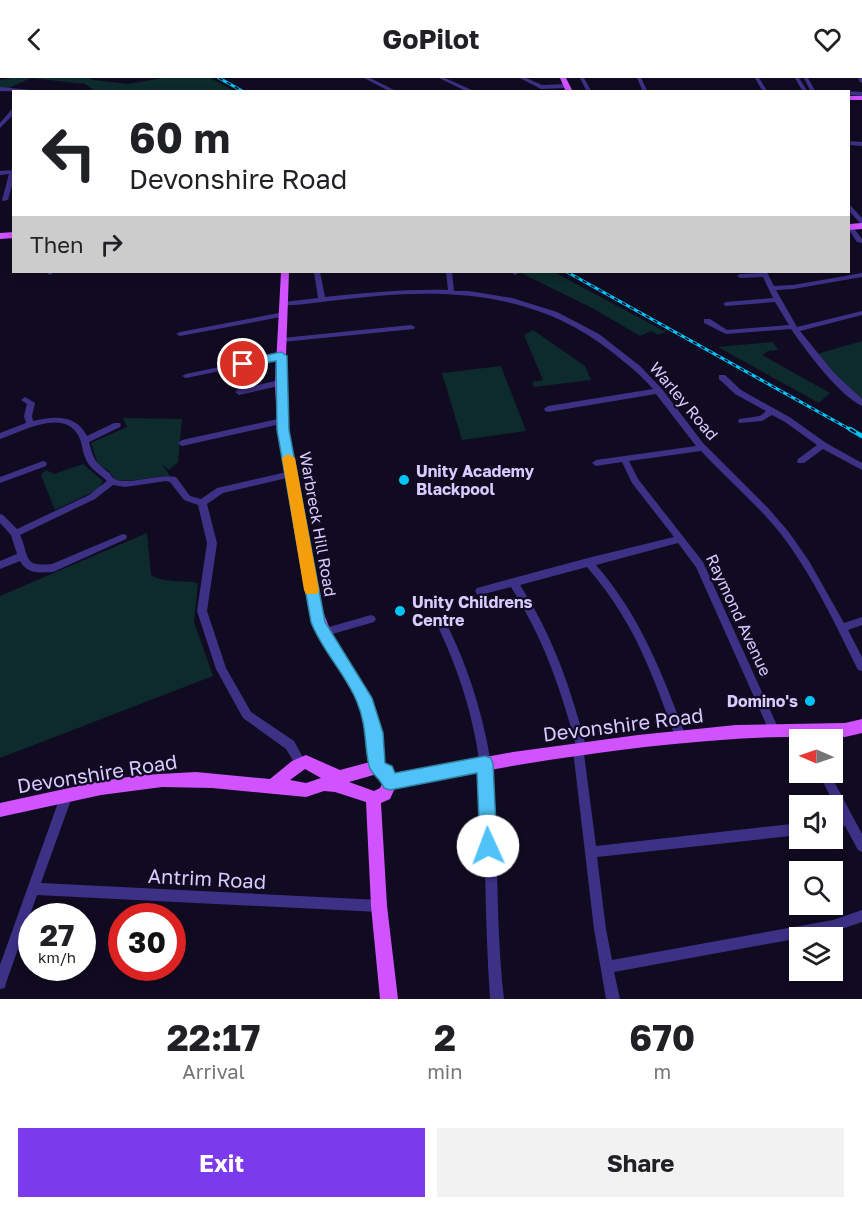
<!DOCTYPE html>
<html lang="en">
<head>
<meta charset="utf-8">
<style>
	:root { --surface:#fff; --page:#f2f2f2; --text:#202124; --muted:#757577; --accent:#7c3aed }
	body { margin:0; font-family:"Golos Text",sans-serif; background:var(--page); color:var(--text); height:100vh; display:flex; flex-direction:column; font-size:22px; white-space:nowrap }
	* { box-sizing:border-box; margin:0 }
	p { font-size:20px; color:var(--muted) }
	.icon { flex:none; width:33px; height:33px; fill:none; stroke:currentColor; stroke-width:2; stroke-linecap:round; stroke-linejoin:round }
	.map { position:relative; height:921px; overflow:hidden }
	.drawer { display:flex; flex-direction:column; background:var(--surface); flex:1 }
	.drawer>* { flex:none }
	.top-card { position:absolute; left:12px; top:12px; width:838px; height:183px; border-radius:0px; box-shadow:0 3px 9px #0003; background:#fff; color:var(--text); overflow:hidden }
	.needle { width:39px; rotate:272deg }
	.controls { position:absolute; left:789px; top:651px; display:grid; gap:12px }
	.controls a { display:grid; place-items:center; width:54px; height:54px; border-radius:0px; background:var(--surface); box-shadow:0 3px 9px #0003; font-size:30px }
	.speed { position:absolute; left:18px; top:825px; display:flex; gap:12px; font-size:30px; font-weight:700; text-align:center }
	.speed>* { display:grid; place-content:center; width:78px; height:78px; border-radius:50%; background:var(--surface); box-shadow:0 3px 9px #0003; line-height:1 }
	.speed small { font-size:15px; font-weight:400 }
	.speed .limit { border:9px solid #d22; background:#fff; color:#111 }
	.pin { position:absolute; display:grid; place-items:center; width:51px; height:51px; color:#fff; margin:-26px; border:3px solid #fff; border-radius:50%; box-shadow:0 2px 6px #0007 }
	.me { position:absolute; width:66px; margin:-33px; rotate:358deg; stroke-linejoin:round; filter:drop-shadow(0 0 4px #0008) }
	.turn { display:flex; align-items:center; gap:21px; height:126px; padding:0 18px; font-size:27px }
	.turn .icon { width:78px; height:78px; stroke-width:2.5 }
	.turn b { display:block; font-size:42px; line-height:51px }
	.then { display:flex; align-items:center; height:57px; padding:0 18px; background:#0003; gap:12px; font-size:22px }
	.eta { display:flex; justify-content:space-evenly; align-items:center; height:102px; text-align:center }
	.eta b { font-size:36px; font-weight:700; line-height:42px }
	.primary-button { display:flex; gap:12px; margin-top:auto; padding:12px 18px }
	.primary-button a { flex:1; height:69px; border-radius:0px; background:var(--accent); color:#fff; font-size:24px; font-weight:700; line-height:69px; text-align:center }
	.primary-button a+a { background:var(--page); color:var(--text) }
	header { display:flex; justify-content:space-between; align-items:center; height:78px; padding:0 18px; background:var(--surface); font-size:27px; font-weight:700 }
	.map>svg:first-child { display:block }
	.green { fill:#0d2a2c }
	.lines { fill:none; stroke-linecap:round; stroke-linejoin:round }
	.minor { fill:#3d3186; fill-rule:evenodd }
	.major { fill:#d153ff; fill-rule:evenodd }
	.rail-far1-casing { stroke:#00c4f7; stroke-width:3 }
	.rail-casing { stroke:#00c4f7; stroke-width:4.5 }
	.rail-far1 { stroke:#110b22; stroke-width:1.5; stroke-dasharray:4.5; stroke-linecap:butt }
	.rail { stroke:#110b22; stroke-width:2; stroke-dasharray:7; stroke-linecap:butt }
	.route { fill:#4fc3f7; stroke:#337fa1; stroke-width:1.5 }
	.slow { fill:#f59e0b }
	.poi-dot { fill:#00c4f7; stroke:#110b22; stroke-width:2 }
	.labels { text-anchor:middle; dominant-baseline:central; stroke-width:4.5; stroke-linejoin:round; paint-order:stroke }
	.street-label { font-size:16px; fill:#d7ccff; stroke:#110b22 }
	.poi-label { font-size:16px; font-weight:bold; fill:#d7ccff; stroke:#110b22; text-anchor:start }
	.near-street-label { font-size:20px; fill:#d7ccff; stroke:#110b22 }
</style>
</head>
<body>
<header><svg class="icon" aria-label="back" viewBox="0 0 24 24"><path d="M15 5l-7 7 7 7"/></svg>GoPilot<svg class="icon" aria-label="heart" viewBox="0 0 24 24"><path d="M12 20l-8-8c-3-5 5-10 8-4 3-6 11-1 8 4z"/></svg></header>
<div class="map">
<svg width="862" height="921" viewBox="0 0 862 921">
	<rect width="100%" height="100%" fill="#110b22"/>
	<g class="green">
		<polygon points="12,0 89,0 93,2 128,6 163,0 210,0 235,13 95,13 85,6 31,0 9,10 0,10 0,2"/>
		<polygon points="519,194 554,194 666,254 658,257 651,253 640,258 594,231"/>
		<polygon points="533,252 585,288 591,302 534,309 532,304 543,302 524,257"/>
		<polygon points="862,263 862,322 837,300 817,276"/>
		<polygon points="773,264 778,272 768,273 762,277 830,315 819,325 718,269"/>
		<polygon points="501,288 526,353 462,362 442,295"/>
		<path d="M123,340L182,341L178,384L169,392L162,386L170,398C152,397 135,405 116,402L108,392L98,387L91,365L127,349Z"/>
		<polygon points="83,386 103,403 99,411 55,432 41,397 46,392 54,396"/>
		<path d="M147,455L151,497C163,505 183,502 198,505L194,544L213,598L0,680V518Z"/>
	</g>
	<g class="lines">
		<g class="minor">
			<polygon points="364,0 370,0 398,14 391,14"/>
			<polygon points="439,0 445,0 476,14 468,14"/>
			<polygon points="520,0 526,0 542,7 567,6 570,8 567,10 541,11"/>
			<polygon points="580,0 584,0 592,14 587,14"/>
			<polygon points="637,0 641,0 648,14 643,14"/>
			<polygon points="755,0 759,0 768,14 763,14"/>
			<polygon points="795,0 799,0 808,14 803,14"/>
			<polygon points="804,0 808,0 816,14 811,14"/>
			<polygon points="858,0 862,0 862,5 860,4"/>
			<polygon points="0,9 31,12 33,14 0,13"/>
			<polygon points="849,13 862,14 862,18 849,17"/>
			<polygon points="12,31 14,31 14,36 0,50 0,45"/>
			<polygon points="849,63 862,64 862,68 849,67"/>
			<polygon points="14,92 14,100 8,122 3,123 2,122 9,96 0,97 0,93"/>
			<polygon points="849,127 851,128 862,140 862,146 860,145 849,133"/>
			<polygon points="849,147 852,148 862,161 862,165 857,164 849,152"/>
			<polygon points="48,194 54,194 50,197 48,196"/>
			<path d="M314,194H320L325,219C366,215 407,211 448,212L446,194H452L454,213H469L512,220L557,234L599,256L640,288L662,311L703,365L768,430L788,453L809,483L844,545L862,539V547L848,552L862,579V593L858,592C835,546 813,498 781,456C757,426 727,401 701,373L629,383L638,401L703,484L780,654L779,657L775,659L771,657L696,489L678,465L596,487C640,537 663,597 686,659L685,663L681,664L677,663C667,638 659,613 648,588C633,552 613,519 587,489L520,507C554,560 571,611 587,672L584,676L596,768L800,745V757L597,779L606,851L612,882L833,842L862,832V844L833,854L614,894L620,921H606L594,851L573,672L576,668C560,608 544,562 511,509L480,517L477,516L475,513L477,510L588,480L674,459L632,405L622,384L596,388L592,385L596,382L696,368L656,316L548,334L545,333L544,331L548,328L653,311C641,297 627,286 612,274C542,219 464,211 377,218C356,220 335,222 313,225C303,226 292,228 282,227V225L284,224L318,220Z"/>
			<polygon points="511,194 517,194 518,195 515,197"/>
			<path d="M761,194H767L774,208L793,207L862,195V199L793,211L776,212L797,249L862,233V237L800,253L834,295L862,321V328C838,316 807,274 791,251L726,256L704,245V241H710L727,252L789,247L775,224L726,228L723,226L726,224L773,220L763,199L740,200L737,198L740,196L761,195Z"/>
			<polygon points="284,234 286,234 286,238 180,258 176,256 180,254"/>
			<polygon points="411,247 415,249 414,251 282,264 278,262 282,260"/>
			<polygon points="281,276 285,278 284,280 186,300 182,298 186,296"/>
			<polygon points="719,297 725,297 741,312 791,340 826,365 862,385 862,392 823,371 804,385 798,385 797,383 798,381 817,367 785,344 772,337 762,343 739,345 738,343 739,341 760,338 766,333 735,316 719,301"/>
			<polygon points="280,302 284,305 283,307 239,317 235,314 239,311"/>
			<path d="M25,319L35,325L32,338L33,343C54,338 76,336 87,358L114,345H120L121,347L120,349L89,364C94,382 94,383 108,394C111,396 112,400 115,401C126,408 160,395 176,399L190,418L201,421L217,410L291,393L294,394L295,396L291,399L223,415L207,426L217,465L207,533L226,590L251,634L294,663L306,685L305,689L301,690L297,689L286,671L243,640L216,591L197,533L207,465L198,427L184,422L170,404L166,403L125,409L113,407L95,421L20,457C30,479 22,489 52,486L123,456L126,457L127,459L126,461L53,494C39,495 27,496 20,483L0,491V483L17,476L11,457L0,445V436L3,437L17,451L89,417L107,403C99,395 89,391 85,379C82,372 82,363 78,357C63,330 21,354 0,361V355L26,345L24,338L27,326L21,322Z"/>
			<polygon points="282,340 286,343 285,345 182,368 178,365 182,362"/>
			<polygon points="43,383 46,384 47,386 46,388 0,405 0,399"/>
			<polygon points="371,537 374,538 376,541 374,544 322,559 319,558 317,555 319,552 322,551"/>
			<path d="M444,547L447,548L449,551C467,588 480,628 488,669C495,709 496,751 497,792C498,835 499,878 504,921H490C487,878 486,835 485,793C484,751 484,709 477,669C470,628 457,589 439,551L441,548Z"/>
			<polygon points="818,694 829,694 862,756 862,774 858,772 845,748 832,751 832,739 840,738"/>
			<polygon points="66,714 70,715 72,719 41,805 379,822 383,824 385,828 383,832 379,834 37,817 6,905 5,910 0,911 0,887 60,719 62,715"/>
		</g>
		<g class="major">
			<polygon points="560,0 566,0 573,14 566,14"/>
			<rect x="849" y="18" width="13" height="4"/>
			<polygon points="862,145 862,151 849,152 849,146"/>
			<polygon points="14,154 14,160 0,161 0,155"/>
			<path d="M281,194H289L285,305L287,343L320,526L333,559L360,600L373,625L381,652L385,685L391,689L394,696L513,674L638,657L736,647L845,645L862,641V655L845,659C804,659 762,658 721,662C612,670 503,688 395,710L390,721L381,725L387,828L398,921H380L371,828L366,724L335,714L324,713L306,719L212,710L162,709L101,717L0,739V725L101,703L142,697L196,694L270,701L292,683L306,677L340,692L370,684L367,652L359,625L324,567L308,526L277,343L275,305ZM305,691L321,700L306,705L290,702ZM377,696L381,699L383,704L380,710L374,713L349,704Z"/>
		</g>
		<g class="rail-far1-casing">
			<g id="rail-far1">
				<polyline points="219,0 244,14"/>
				<polyline points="567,194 853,353"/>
			</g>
		</g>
		<g class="rail-casing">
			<polyline id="rail" points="850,351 862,358"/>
		</g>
		<use href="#rail-far1" class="rail-far1"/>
		<use href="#rail" class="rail"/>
	</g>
	<path class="route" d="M281,274L287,278L289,352L325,544L372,620L383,655L385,685L392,688L395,695L485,678L491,680L493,686L497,768L495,774L488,777L482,774L480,768L477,695L390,712L384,710C380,700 371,696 369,688C364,665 367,648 357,624C346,596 322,573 311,544L277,352L276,283L243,289L237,286L243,282Z"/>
	<polygon class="slow" points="288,376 295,380 319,512 317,516 306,516 304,512 282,380"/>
	<g class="poi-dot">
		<circle cx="404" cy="402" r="6"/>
		<circle cx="400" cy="533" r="6"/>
		<circle cx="810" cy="623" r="6"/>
	</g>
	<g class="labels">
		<g class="street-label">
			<text transform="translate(684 323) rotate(50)">Warley Road</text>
			<text transform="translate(318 446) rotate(80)">Warbreck Hill Road</text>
			<text transform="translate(739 537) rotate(65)">Raymond Avenue</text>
		</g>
		<g class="poi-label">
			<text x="416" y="393">Unity Academy<tspan x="416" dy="18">Blackpool</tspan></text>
			<text x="412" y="524">Unity Childrens<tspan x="412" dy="18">Centre</tspan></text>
			<text x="798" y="623" text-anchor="end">Domino's</text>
		</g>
		<g class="near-street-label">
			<text transform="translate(623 646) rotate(-7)">Devonshire Road</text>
			<text transform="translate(97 695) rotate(-9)">Devonshire Road</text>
			<text transform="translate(207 800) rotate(3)">Antrim Road</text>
		</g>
	</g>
</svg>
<div class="controls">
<a><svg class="needle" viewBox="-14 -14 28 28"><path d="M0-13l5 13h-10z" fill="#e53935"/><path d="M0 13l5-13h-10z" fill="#757577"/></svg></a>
<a><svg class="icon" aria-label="sound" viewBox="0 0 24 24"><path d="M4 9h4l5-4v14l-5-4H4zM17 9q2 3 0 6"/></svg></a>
<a><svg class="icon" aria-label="search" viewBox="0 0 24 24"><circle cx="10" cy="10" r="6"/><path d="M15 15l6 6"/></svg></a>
<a><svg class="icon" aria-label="layers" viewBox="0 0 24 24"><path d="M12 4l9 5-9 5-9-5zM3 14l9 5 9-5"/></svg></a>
</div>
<div class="speed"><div>27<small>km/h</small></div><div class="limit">30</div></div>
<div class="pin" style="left:243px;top:286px;background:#d93025"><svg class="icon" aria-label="arrive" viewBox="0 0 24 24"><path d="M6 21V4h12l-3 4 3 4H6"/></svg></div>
<svg class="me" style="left:488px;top:768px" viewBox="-20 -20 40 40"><circle r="19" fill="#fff"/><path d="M0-13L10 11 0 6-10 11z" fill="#4fc3f7"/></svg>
<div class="top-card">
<div class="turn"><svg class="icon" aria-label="left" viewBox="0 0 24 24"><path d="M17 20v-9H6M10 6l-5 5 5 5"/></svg><div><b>60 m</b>Devonshire Road</div></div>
<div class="then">Then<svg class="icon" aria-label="right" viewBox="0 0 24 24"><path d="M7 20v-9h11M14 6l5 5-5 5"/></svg></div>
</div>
</div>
<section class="drawer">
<div class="eta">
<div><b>22:17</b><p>Arrival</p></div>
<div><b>2</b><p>min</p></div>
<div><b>670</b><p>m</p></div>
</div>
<div class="primary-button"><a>Exit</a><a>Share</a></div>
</section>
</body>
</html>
